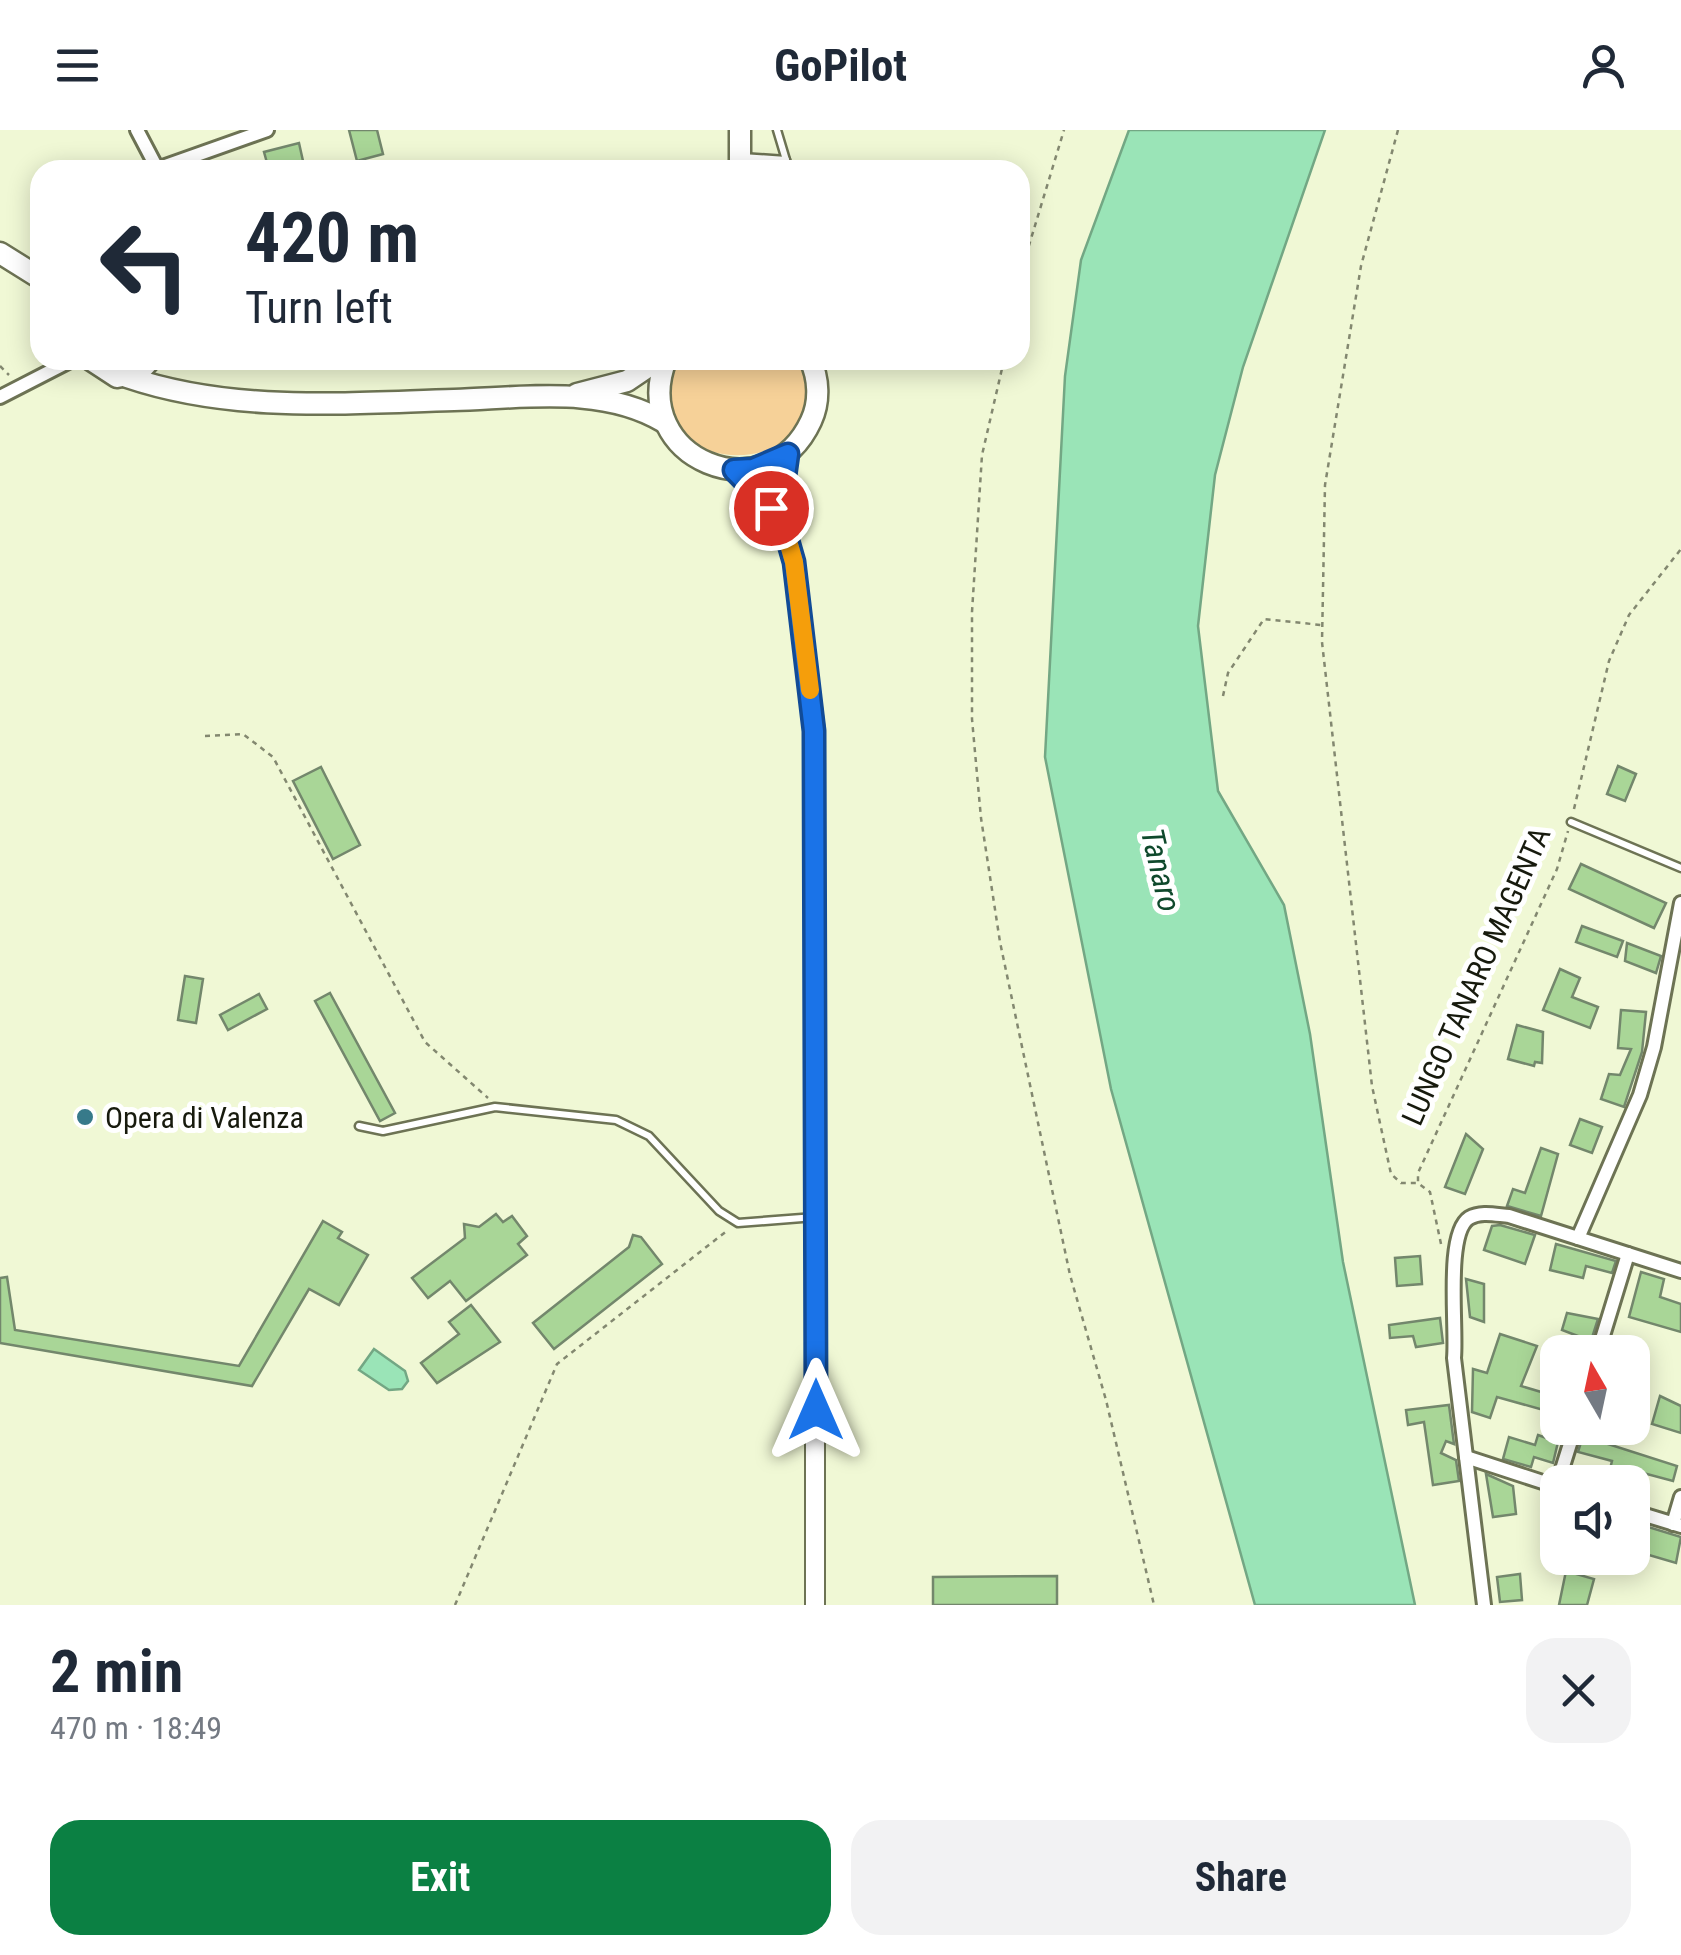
<!DOCTYPE html>
<html lang="en">
<head>
<meta charset="utf-8">
<style>
	:root { --surface:#fff; --page:#f2f2f3; --text:#1f2937; --muted:#747a83; --accent:#0b8043 }
	body { margin:0; font-family:"Roboto Condensed",sans-serif; background:var(--page); color:var(--text); height:100vh; display:flex; flex-direction:column; font-size:38px; white-space:nowrap }
	* { box-sizing:border-box; margin:0 }
	p { font-size:32px; color:var(--muted) }
	.icon { flex:none; width:55px; height:55px; fill:none; stroke:currentColor; stroke-width:2; stroke-linecap:round; stroke-linejoin:round }
	.map { position:relative; height:1475px; overflow:hidden }
	.drawer { display:flex; flex-direction:column; background:var(--surface); flex:1 }
	.drawer>* { flex:none }
	.guide { position:absolute; left:30px; top:30px; width:1000px; height:210px; border-radius:30px; box-shadow:0 5px 25px #0003; background:#fff; color:var(--text); overflow:hidden }
	.needle { width:65px; rotate:351deg }
	.tools { position:absolute; left:1540px; top:1205px; display:grid; gap:20px }
	.tools a { display:grid; place-items:center; width:110px; height:110px; border-radius:20px; background:var(--surface); box-shadow:0 5px 25px #0003; font-size:50px }
	.pin { position:absolute; display:grid; place-items:center; width:85px; height:85px; color:#fff; margin:-42px; border:5px solid #fff; border-radius:50%; box-shadow:0 2px 10px #0007 }
	.me { position:absolute; width:110px; margin:-55px; rotate:0deg; stroke-linejoin:round; filter:drop-shadow(0 0 8px #0008) }
	.turn { display:flex; align-items:center; gap:35px; height:210px; padding:0 50px; font-size:45px }
	.turn .icon { width:130px; height:130px; stroke-width:2.5 }
	.turn b { display:block; font-size:70px; line-height:85px }
	.round { display:grid; place-items:center; flex:none; width:105px; height:105px; border-radius:30px; background:var(--page) }
	.summary { display:flex; align-items:center; justify-content:space-between; height:170px; padding:0 50px }
	h1 { font-size:60px; font-weight:700; line-height:75px }
	.action { display:flex; gap:20px; margin-top:auto; padding:20px 50px }
	.action a { flex:1; height:115px; border-radius:30px; background:var(--accent); color:#fff; font-size:40px; font-weight:700; line-height:115px; text-align:center }
	.action a+a { background:var(--page); color:var(--text) }
	header { display:flex; justify-content:space-between; align-items:center; height:130px; padding:0 50px; background:var(--surface); font-size:45px; font-weight:700 }
	.map>svg:first-child { display:block }
	.green { fill:#f6d198 }
	.water { fill:#9ae4b7; stroke:#73a784; stroke-width:2.5 }
	.building { fill:#a9d697; stroke:#73876c; stroke-width:2.5 }
	.lines { fill:none; stroke-linecap:round; stroke-linejoin:round }
	.service-casing { stroke:#6d7354; stroke-width:11 }
	.minor-casing { stroke:#6d7354; stroke-width:18 }
	.secondary-casing { stroke:#6d7354; stroke-width:22 }
	.primary-casing { stroke:#6d7354; stroke-width:25 }
	.trunk-casing { stroke:#6d7354; stroke-width:25 }
	.path { stroke:#838870; stroke-width:2.5; stroke-dasharray:5 5; stroke-linecap:butt }
	.service { stroke:#fff; stroke-width:6 }
	.minor { stroke:#fff; stroke-width:12 }
	.secondary { stroke:#fff; stroke-width:18 }
	.primary { stroke:#fff; stroke-width:20 }
	.trunk { stroke:#fff; stroke-width:20 }
	.route-casing { stroke:#114b97; stroke-width:25 }
	.route { stroke:#1a73e8; stroke-width:18 }
	.slow { stroke:#f59e0b; stroke-width:18 }
	.poi-dot { fill:#377a8a; stroke:#fff; stroke-width:4 }
	.labels { text-anchor:middle; dominant-baseline:central; stroke-width:10; stroke-linejoin:round; paint-order:stroke }
	.street-label { font-size:30px; fill:#171a0d; stroke:#fff }
	.poi-label { font-size:30px; fill:#171a0d; stroke:#fff; text-anchor:start }
	.water-label { font-size:32px; font-style:italic; fill:#0f492c; stroke:#fff }
</style>
</head>
<body>
<header><svg class="icon" aria-label="menu" viewBox="0 0 24 24"><path d="M4 6h16M4 12h16M4 18h16"/></svg>GoPilot<svg class="icon" aria-label="person" viewBox="0 0 24 24"><circle cx="12" cy="8" r="4"/><path d="M4 21q1-7 8-7t8 7"/></svg></header>
<div class="map">
<svg width="1681" height="1475" viewBox="0 0 1681 1475">
	<rect width="100%" height="100%" fill="#f0f8d5"/>
	<path class="green" d="M678,230H800C857,350 626,364 678,230Z"/>
	<g class="water">
		<polygon points="1129,0 1325,0 1243,237 1215,345 1198,496 1218,661 1284,775 1310,904 1343,1132 1415,1475 1255,1475 1111,959 1045,627 1065,246 1081,130"/>
		<polygon points="374,1219 405,1241 408,1251 402,1259 389,1260 359,1240"/>
	</g>
	<g class="building">
		<polygon points="349,0 377,0 383,24 357,31"/>
		<polygon points="299,13 305,40 269,40 264,22"/>
		<polygon points="1618,636 1636,644 1625,671 1607,664"/>
		<polygon points="321,637 360,715 333,729 293,651"/>
		<polygon points="1581,734 1666,773 1654,798 1569,759"/>
		<polygon points="1582,796 1623,811 1617,827 1576,812"/>
		<polygon points="1627,813 1661,826 1656,843 1625,831"/>
		<polygon points="1560,839 1580,848 1572,867 1598,877 1590,898 1543,880"/>
		<polygon points="185,846 203,849 196,893 178,890"/>
		<polygon points="330,863 395,983 380,991 315,871"/>
		<polygon points="259,864 267,879 228,900 220,885"/>
		<polygon points="1621,880 1646,882 1642,922 1624,977 1601,969 1609,944 1620,945 1631,919 1618,918"/>
		<polygon points="1517,895 1543,902 1542,933 1535,932 1534,936 1508,929"/>
		<polygon points="1580,989 1602,997 1592,1023 1570,1015"/>
		<polygon points="1466,1004 1483,1019 1465,1064 1445,1057"/>
		<polygon points="1541,1018 1558,1024 1541,1086 1507,1076 1513,1059 1525,1063"/>
		<polygon points="496,1084 503,1092 512,1086 527,1106 518,1114 527,1125 466,1171 450,1151 428,1168 412,1148 465,1108 464,1094 479,1097"/>
		<polygon points="323,1091 342,1102 338,1108 368,1125 339,1175 309,1159 252,1256 0,1213 0,1148 7,1147 15,1200 239,1236"/>
		<polygon points="1500,1095 1535,1105 1525,1134 1484,1120 1492,1096"/>
		<polygon points="633,1105 641,1107 662,1134 554,1219 533,1193 629,1117"/>
		<polygon points="1556,1114 1616,1131 1612,1143 1586,1136 1583,1148 1550,1140"/>
		<polygon points="1420,1126 1422,1154 1397,1156 1395,1128"/>
		<polygon points="1641,1142 1664,1149 1660,1167 1681,1174 1681,1202 1629,1187"/>
		<polygon points="1466,1149 1484,1154 1484,1192 1470,1187"/>
		<polygon points="471,1175 500,1212 437,1253 421,1233 459,1204 449,1192"/>
		<polygon points="1567,1183 1598,1189 1591,1211 1562,1200"/>
		<polygon points="1440,1188 1443,1213 1416,1217 1413,1206 1390,1208 1389,1195"/>
		<polygon points="1500,1204 1537,1216 1521,1256 1558,1267 1558,1284 1497,1267 1490,1288 1472,1282 1473,1239 1487,1243"/>
		<polygon points="1660,1266 1681,1276 1681,1303 1652,1294"/>
		<polygon points="1449,1275 1454,1314 1446,1311 1441,1323 1456,1330 1459,1351 1433,1355 1424,1292 1408,1295 1406,1280"/>
		<polygon points="1538,1305 1558,1312 1553,1333 1534,1327 1531,1337 1503,1329 1509,1307 1535,1315"/>
		<polygon points="1583,1306 1677,1336 1673,1351 1632,1340 1630,1347 1609,1343 1612,1331 1578,1322"/>
		<polygon points="1486,1344 1513,1356 1516,1384 1493,1387"/>
		<polygon points="1632,1392 1681,1407 1676,1433 1632,1420"/>
		<polygon points="1566,1441 1594,1449 1587,1475 1559,1475"/>
		<polygon points="1520,1444 1522,1470 1500,1472 1497,1447"/>
		<polygon points="1057,1446 1057,1475 933,1475 933,1447"/>
	</g>
	<g class="lines">
		<g class="service-casing">
			<g id="service">
				<polyline points="777,0 789,40"/>
				<polyline points="742,27 786,30"/>
				<polyline points="1571,692 1681,738"/>
				<polyline points="359,996 383,1001 495,977 616,990 649,1006 719,1081 738,1093 815,1087"/>
			</g>
		</g>
		<g class="minor-casing">
			<g id="minor">
				<polyline points="137,0 158,40"/>
				<polyline points="157,39 267,0"/>
				<polyline points="0,267 72,230"/>
				<polyline points="1578,1108 1640,965 1654,917 1681,773"/>
				<polyline points="1598,1222 1628,1124"/>
				<polyline points="1466,1327 1558,1357"/>
				<polyline points="1558,1352 1575,1298"/>
				<polyline points="1632,1381 1681,1396"/>
				<polyline points="1673,1394 1681,1367"/>
				<path d="M1484,1475L1454,1228C1457,1197 1445,1104 1469,1088C1481,1081 1496,1085 1509,1086L1681,1141"/>
			</g>
		</g>
		<g class="secondary-casing">
			<g id="secondary">
				<polyline points="787,323 782,367 784,397 794,431 815,601 815,1475"/>
				<polyline points="734,340 784,397"/>
			</g>
		</g>
		<g class="primary-casing">
			<g id="primary">
				<polyline points="740,0 740,40"/>
				<polyline points="91,230 117,247 138,243 150,230"/>
				<path d="M666,230C628,328 767,386 811,291C820,272 819,248 810,230"/>
				<path d="M127,247C233,283 344,273 454,270C523,268 603,255 664,292"/>
				<polyline points="577,264 627,251 658,230"/>
			</g>
		</g>
		<g class="trunk-casing">
			<polyline id="trunk" points="0,123 40,148"/>
		</g>
		<g class="path">
			<polyline points="1398,0 1361,136 1325,355 1322,512 1372,956 1391,1044 1401,1053 1418,1053"/>
			<polyline points="1020,145 1064,0"/>
			<polyline points="1004,230 982,325 972,482 972,589 981,688 1000,812 1070,1145 1106,1270 1154,1475"/>
			<polyline points="0,236 9,245"/>
			<polyline points="1223,566 1228,543 1264,489 1321,495"/>
			<polyline points="205,606 243,604 273,627 425,912 488,968"/>
			<polyline points="1574,679 1609,531 1629,485 1681,419"/>
			<polyline points="1441,1114 1430,1062 1418,1053 1418,1043 1557,739 1568,701"/>
			<polyline points="455,1475 557,1234 728,1100"/>
		</g>
		<use href="#service" class="service"/>
		<use href="#minor" class="minor"/>
		<use href="#secondary" class="secondary"/>
		<use href="#primary" class="primary"/>
		<use href="#trunk" class="trunk"/>
	</g>
	<g class="lines">
		<g class="route-casing">
			<polyline id="route" points="771,378 734,340 753,339 788,324 782,367 784,397 794,432 814,601 816,1280"/>
		</g>
		<use href="#route" class="route"/>
		<polyline class="slow" points="784,348 784,397 794,432 810,560"/>
	</g>
	<circle class="poi-dot" cx="85" cy="987" r="10"/>
	<g class="labels">
		<g class="street-label">
			<text transform="translate(1476 846) rotate(-66)">LUNGO TANARO MAGENTA</text>
		</g>
		<g class="poi-label">
			<text x="105" y="987">Opera di Valenza</text>
		</g>
		<g class="water-label">
			<text transform="translate(1161 740) rotate(77)">Tanaro</text>
		</g>
	</g>
</svg>
<div class="tools">
<a><svg class="needle" viewBox="-14 -14 28 28"><path d="M0-13l5 13h-10z" fill="#e53935"/><path d="M0 13l5-13h-10z" fill="#747a83"/></svg></a>
<a><svg class="icon" aria-label="sound" viewBox="0 0 24 24"><path d="M4 9h4l5-4v14l-5-4H4zM17 9q2 3 0 6"/></svg></a>
</div>
<div class="pin" style="left:771px;top:378px;background:#d93025"><svg class="icon" aria-label="arrive" viewBox="0 0 24 24"><path d="M6 21V4h12l-3 4 3 4H6"/></svg></div>
<svg class="me" style="left:816px;top:1280px" viewBox="-20 -20 40 40"><path d="M0-17L14 15 0 8-14 15z" fill="#1a73e8" stroke="#fff" stroke-width="4"/></svg>
<div class="guide">
<div class="turn"><svg class="icon" aria-label="left" viewBox="0 0 24 24"><path d="M17 20v-9H6M10 6l-5 5 5 5"/></svg><div><b>420 m</b>Turn left</div></div>
</div>
</div>
<section class="drawer">
<div class="summary"><div><h1>2 min</h1><p>470 m · 18:49</p></div><a class="round"><svg class="icon" aria-label="close" viewBox="0 0 24 24"><path d="M6 6l12 12M18 6L6 18"/></svg></a></div>
<div class="action"><a>Exit</a><a>Share</a></div>
</section>
</body>
</html>
